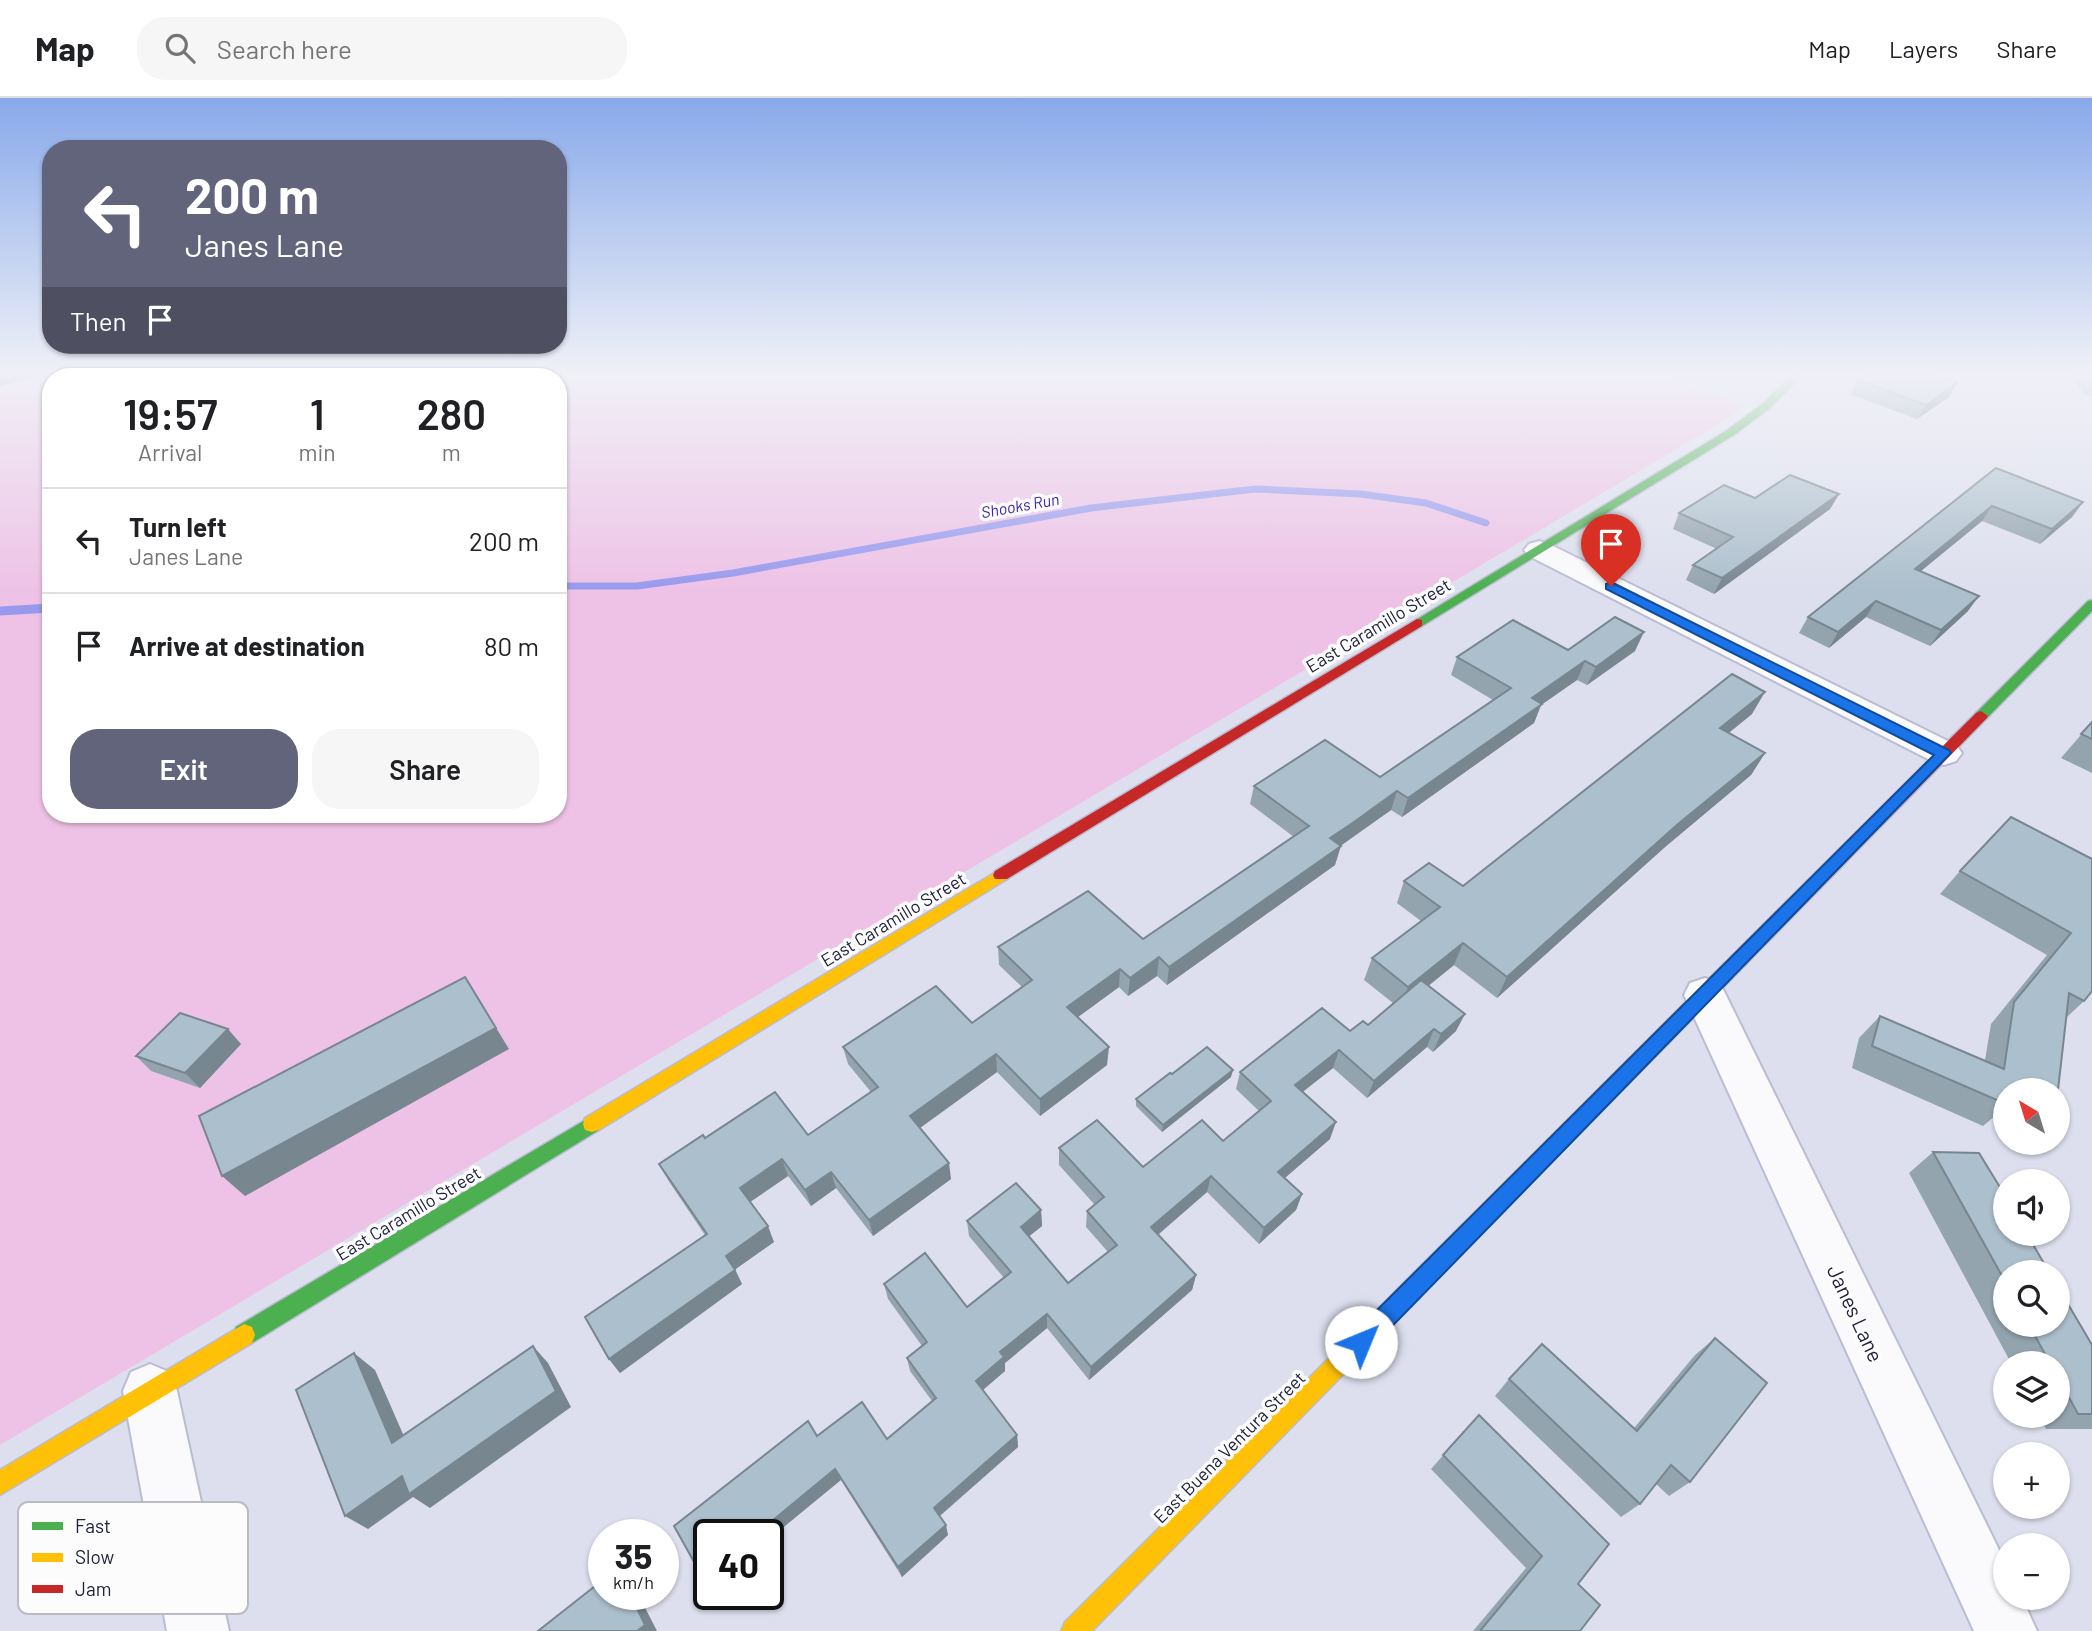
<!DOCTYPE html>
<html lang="en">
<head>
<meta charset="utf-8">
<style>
	:root { --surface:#fff; --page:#f6f6f6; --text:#202124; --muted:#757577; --line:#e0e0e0; --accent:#62647b }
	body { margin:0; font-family:Barlow,sans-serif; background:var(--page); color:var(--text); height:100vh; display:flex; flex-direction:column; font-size:26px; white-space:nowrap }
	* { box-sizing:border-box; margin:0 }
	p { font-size:23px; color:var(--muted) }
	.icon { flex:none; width:38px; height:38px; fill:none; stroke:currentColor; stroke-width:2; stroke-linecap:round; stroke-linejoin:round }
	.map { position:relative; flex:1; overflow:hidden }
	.drawer { position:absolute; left:42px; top:270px; width:525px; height:455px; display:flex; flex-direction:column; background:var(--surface); border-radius:28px; box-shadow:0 2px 5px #0004 }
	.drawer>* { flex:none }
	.hud { position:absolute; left:42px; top:42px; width:525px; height:214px; border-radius:28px; box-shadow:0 2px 5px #0004; background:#62647b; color:#fff; overflow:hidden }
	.needle { width:46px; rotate:322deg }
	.controls { position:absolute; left:1993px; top:980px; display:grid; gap:14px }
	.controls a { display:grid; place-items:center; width:77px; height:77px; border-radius:50%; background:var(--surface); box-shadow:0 2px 5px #0004; font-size:35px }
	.speed { position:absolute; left:588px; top:1421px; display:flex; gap:14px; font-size:35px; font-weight:700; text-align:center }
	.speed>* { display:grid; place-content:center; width:91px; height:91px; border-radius:50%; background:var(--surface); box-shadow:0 2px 5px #0004; line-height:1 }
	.speed small { font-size:18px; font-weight:400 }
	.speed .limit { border:4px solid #111; border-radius:10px; background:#fff; color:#111 }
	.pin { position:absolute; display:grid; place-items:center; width:60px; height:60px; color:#fff; margin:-72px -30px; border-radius:50% 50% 50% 0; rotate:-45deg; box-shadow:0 0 7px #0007 }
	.pin .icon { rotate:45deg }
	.me { position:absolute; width:77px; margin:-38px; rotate:45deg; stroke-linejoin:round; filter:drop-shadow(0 0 5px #0008) }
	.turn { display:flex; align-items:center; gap:24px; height:147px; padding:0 28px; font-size:32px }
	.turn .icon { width:91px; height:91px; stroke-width:2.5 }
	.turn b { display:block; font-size:49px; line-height:60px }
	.then { display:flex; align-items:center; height:66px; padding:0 28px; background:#0003; gap:14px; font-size:26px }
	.eta { display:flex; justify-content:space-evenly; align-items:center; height:119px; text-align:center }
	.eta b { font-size:42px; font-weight:600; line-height:49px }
	.button { display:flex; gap:14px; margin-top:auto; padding:14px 28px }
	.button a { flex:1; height:80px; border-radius:28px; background:var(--accent); color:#fff; font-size:28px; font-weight:600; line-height:80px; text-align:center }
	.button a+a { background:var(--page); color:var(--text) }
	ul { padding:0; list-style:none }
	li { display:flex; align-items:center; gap:21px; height:105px; padding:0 28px; border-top:2px solid var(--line) }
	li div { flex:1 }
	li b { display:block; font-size:26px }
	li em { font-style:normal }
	header { display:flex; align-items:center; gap:42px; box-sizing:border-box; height:98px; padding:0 35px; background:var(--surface); border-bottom:2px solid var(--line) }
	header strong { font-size:33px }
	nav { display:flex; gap:38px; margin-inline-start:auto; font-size:24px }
	.search { width:490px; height:63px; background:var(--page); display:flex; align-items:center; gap:18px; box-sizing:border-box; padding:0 24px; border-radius:28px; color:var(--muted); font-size:26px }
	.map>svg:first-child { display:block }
	.green { fill:#eec2e6; fill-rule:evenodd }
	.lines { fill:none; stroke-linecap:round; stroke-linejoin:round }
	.stream-far1 { stroke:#9899ed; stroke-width:7 }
	.stream { stroke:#9899ed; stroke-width:9 }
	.street-casing { stroke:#babcd1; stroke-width:4 }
	.fast-casing { stroke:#babcd1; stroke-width:3 }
	.slow-casing { stroke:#babcd1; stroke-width:3 }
	.jam-casing { stroke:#babcd1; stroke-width:3 }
	.street { fill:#fafafc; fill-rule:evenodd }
	.fast { fill:#4caf50; fill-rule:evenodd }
	.slow { fill:#ffc107; fill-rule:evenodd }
	.jam { fill:#c62828; fill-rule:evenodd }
	.wall { fill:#94a4af }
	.shaded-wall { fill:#78868f }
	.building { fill:#acbfcc; stroke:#78868f; stroke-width:2 }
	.route { fill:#1a73e8; stroke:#114b97; stroke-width:2 }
	.labels { text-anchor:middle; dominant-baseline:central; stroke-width:7; stroke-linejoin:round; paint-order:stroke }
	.far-water-label { font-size:16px; font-style:italic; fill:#3b22a8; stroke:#fcfcfc }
	.street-label { font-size:18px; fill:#20223d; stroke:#fcfcfc }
	.near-street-label { font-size:21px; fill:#20223d; stroke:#fcfcfc }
	.key { fill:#fcfcfc; stroke:#babbc3; stroke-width:2 }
	.key-label { font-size:19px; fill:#20223d }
</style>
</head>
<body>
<header>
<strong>Map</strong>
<div class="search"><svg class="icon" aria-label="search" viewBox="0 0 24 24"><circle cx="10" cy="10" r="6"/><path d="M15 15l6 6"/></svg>Search here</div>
<nav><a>Map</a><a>Layers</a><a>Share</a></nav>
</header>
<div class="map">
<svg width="2092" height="1533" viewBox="0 0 2092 1533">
	<rect width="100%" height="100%" fill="#dddfee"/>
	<path class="green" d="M0,277H1666L1744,308L1722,324L0,1347ZM51,278H558V716H51Z"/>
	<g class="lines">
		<polyline class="stream-far1" points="558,488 637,488 733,475 1091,410 1255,391 1361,396 1426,405 1486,425"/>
		<polyline class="stream" points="0,513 51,510"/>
		<g class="street-casing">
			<g id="street">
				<polygon points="1539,443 1549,446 1956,647 1962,655 1956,663 1944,667 1932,663 1529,458 1524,452 1529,446"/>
				<polygon points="1705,880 1720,885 2006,1466 2006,1500 2022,1500 2037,1533 1974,1533 1684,897 1690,885"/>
				<polygon points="150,1266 169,1274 177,1293 229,1533 167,1533 123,1293 131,1274"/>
			</g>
		</g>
		<g class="fast-casing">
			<g id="fast">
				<polygon points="1792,277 1803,277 1770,310 1734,337 1422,528 1417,529 1411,525 1726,333 1762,306"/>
				<polygon points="2092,502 2092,513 1986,621 1976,621 1974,618 1976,615 2088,503"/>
				<polygon points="1740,854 1746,856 1748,861 1746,866 1467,1150 1460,1153 1453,1150 1450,1143 1453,1136 1734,856"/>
				<polygon points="592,1018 599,1020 601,1026 599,1032 252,1245 244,1248 236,1245 233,1237 236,1229"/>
			</g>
		</g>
		<g class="slow-casing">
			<g id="slow">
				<polygon points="1001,771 1007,773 1009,777 1007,781 599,1032 592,1034 585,1032 583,1026 585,1020"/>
				<polygon points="1460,1133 1467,1136 1470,1143 1467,1150 1092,1533 1061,1533 1065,1524 1453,1136"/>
				<polygon points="244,1226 252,1229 255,1237 252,1245 0,1397 0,1372"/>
			</g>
		</g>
		<g class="jam-casing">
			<g id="jam">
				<polygon points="1417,521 1422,522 1422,528 1007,781 995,781 993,777 995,773"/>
				<polygon points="1981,613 1988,618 1986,621 1746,866 1740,868 1734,866 1732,861 1734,856 1976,615"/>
			</g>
		</g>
		<use href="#street" class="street"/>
		<use href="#fast" class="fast"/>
		<use href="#slow" class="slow"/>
		<use href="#jam" class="jam"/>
	</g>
	<g class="wall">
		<polygon points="2069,277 2092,277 2092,298 2085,297"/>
		<polygon points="1857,282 1949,299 1917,321 1850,296"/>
		<polygon points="1996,370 2083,404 2072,419 2040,446 1982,423 1921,473 1968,513 1930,548 1866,519 1829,550 1799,535 1808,519"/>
		<polygon points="1839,396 1830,411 1714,496 1686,482 1693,467 1717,451 1673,431 1679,415 1755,400"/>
		<polygon points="1568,552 1635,553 1587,587 1577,582 1541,607 1534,625 1402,719 1391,712 1348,742 1340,748 1335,767 1167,887 1157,878 1128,898 1119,889 1078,919 1107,967 1040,1018 997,974 920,1030 951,1081 873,1138 836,1090 811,1108 788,1078 750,1104 774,1144 735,1171 742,1186 620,1275 609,1261 705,1137 668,1082 659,1066 705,1040 808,1037 871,994 848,966 843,949 972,925 1022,889 999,867 998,849 1143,841 1294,739 1250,706 1254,688 1380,679 1493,602 1451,577 1457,559"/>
		<polygon points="1752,616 1729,635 1765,655 1751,677 1665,749 1497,900 1454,867 1429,887 1456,933 1433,954 1427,949 1367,1000 1333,970 1302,994 1330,1041 1285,1080 1302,1096 1296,1112 1259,1146 1207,1094 1158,1137 1196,1177 1192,1192 1089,1282 1047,1230 1005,1265 1005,1273 983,1292 1017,1337 1018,1349 940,1418 948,1437 902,1479 841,1382 817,1338 887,1341 932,1303 910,1273 907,1260 922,1248 888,1201 884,1186 967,1209 1004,1180 969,1138 967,1123 1041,1112 1042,1128 1029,1138 1068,1185 1108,1154 1086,1129 1087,1113 1095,1107 1059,1067 1059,1050 1143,1069 1223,1043 1259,1013 1236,991 1240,974 1368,927 1393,905 1364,882 1372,860 1421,823 1397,805 1404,783 1463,788"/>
		<polygon points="2092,624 2092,675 2061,660"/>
		<polygon points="2092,761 2084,903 2067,919 2006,992 2006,1023 1995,1018 1983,1028 1852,970 1859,940 1880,918 1985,962 1991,926 2047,857 1940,796 1960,773"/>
		<polygon points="241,946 200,990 151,973 136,958"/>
		<polygon points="1231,979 1162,1034 1136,1008 1136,1001"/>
		<polygon points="1933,1054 2006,1174 2006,1227 2058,1227 2092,1247 2092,1331 2046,1331 2039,1318 2058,1318 2058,1265 2011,1265 1909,1075"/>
		<polygon points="1715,1240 1690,1384 1669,1398 1656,1386 1640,1406 1621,1419 1495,1298 1509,1281 1634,1330 1695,1257"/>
		<polygon points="1479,1317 1578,1486 1580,1533 1473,1533 1526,1470 1431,1371"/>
	</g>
	<g class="shaded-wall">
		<polygon points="0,277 43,277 0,288"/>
		<polygon points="1957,285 1949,299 1917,321 1926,307"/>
		<polygon points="1839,396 1830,411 1714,496 1722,480"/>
		<polygon points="2083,404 2072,419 2040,446 2052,431"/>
		<polygon points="1992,408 1982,423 1905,486 1915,471"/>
		<polygon points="1979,498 1968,513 1930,548 1941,532"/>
		<polygon points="1876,503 1866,519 1829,550 1838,534"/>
		<polygon points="1644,534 1635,553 1587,587 1596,569"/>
		<polygon points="1585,563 1577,582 1541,607 1534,625 1402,719 1408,700 1532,600"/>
		<polygon points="1765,594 1752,616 1707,652 1720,630"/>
		<polygon points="1765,655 1751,677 1665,749 1497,900 1507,879 1678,726"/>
		<polygon points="1397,693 1391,712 1325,759 1330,740"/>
		<polygon points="1341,748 1335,767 1167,887 1169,869"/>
		<polygon points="1463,845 1454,867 1400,911 1408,889"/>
		<polygon points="1159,859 1157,878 1128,898 1130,880"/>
		<polygon points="1120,871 1119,889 1067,927 1067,909"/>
		<polygon points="465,879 509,951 245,1098 222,1078"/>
		<polygon points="1465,916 1456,933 1433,954 1441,936"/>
		<polygon points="228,931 241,946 200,990 185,975"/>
		<polygon points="1434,931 1427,949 1367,1000 1374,983"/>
		<polygon points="1109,949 1107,967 1040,1018 1040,1001"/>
		<polygon points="1339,952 1333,970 1290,1004 1295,987"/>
		<polygon points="996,956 997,974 913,1035 910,1018"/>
		<polygon points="1233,972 1231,979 1162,1034 1163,1027"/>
		<polygon points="1336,1024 1330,1041 1273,1090 1278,1074"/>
		<polygon points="782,1061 788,1078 747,1106 740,1090"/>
		<polygon points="949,1065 951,1081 873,1138 869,1122"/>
		<polygon points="831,1074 836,1090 811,1108 805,1092"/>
		<polygon points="1211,1078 1207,1094 1148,1145 1151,1129"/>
		<polygon points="1302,1096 1296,1112 1259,1146 1264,1130"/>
		<polygon points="1041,1112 1042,1128 1022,1144 1021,1129"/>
		<polygon points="768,1128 774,1144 733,1173 726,1158"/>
		<polygon points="735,1172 742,1186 620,1275 609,1261"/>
		<polygon points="1196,1177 1192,1192 1089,1282 1091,1269"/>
		<polygon points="1047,1216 1047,1230 1005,1265 1005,1273 978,1296 976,1283 1000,1254"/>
		<polygon points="533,1248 548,1265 571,1309 430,1410 413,1399 368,1431 345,1418 402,1378"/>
		<polygon points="354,1255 375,1272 413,1359 392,1345"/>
		<polygon points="1017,1337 1018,1349 937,1420 934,1410"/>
		<polygon points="835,1371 841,1382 768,1442 768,1437 755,1437"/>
		<polygon points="946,1427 948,1437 902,1479 898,1469"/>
		<polygon points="709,1475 709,1486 703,1480"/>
		<polygon points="630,1496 638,1496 657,1533 637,1533"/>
	</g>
	<g class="building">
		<polygon points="1864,277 1936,277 1957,285 1926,307 1857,282"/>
		<polygon points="1996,370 2083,404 2052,431 1992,408 1915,471 1979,498 1941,532 1876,503 1838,534 1808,519"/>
		<polygon points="1790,377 1839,396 1722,480 1693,467 1733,439 1679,415 1724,387 1755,400"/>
		<polygon points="1615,519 1644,534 1596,569 1585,563 1532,600 1542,606 1408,700 1397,693 1354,724 1330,740 1341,748 1169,869 1159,859 1130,880 1120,871 1067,909 1109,949 1040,1001 996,956 910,1018 949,1065 869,1122 831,1074 805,1092 782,1061 740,1090 768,1128 726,1158 735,1172 609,1261 585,1219 707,1136 659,1066 703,1037 705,1040 775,994 808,1037 878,989 843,949 936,888 972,925 1032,882 998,849 1088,793 1143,841 1309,728 1254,688 1325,642 1380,679 1511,590 1457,559 1513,522 1568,552"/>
		<polygon points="1732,576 1765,594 1720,630 1765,655 1678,726 1507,879 1463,845 1408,889 1372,860 1440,809 1404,783 1429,765 1463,788"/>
		<polygon points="2092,624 2092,641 2081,636"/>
		<polygon points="2011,719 2092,761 2092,893 2084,903 2069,895 2058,992 2006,992 2006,1006 1872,948 1880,918 2004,971 2014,904 2071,835 1960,773"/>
		<polygon points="465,879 496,930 222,1078 199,1018"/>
		<polygon points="1421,882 1465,916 1441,936 1434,931 1374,983 1339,952 1295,987 1336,1024 1278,1074 1302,1096 1264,1130 1211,1078 1151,1129 1196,1177 1091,1269 1047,1216 1000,1254 1004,1259 976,1283 1017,1337 934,1410 946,1427 898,1469 835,1371 755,1437 709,1437 709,1475 703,1480 674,1428 808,1323 817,1338 862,1304 887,1341 936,1300 907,1260 927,1244 884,1186 925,1155 967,1209 1011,1174 967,1123 1016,1085 1041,1112 1021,1129 1068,1185 1117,1147 1087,1113 1104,1099 1059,1050 1097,1022 1143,1069 1202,1022 1223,1043 1271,1003 1240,974 1322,910 1350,933 1363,923 1368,927"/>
		<polygon points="180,915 228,931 185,975 136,958"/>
		<polygon points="1207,949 1233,972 1163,1027 1136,1001 1170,975 1172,976"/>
		<polygon points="1933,1054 1979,1055 2006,1099 2006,1136 2027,1136 2049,1174 2006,1174 2006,1185"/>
		<polygon points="2058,1189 2092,1247 2092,1316 2078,1316 2058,1279 2058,1265 2050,1265 2029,1227 2058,1227"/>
		<polygon points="1715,1240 1767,1285 1690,1384 1671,1367 1640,1406 1509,1281 1542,1246 1637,1333"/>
		<polygon points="533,1248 556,1293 409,1396 402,1378 345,1418 296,1292 354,1255 392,1345"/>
		<polygon points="1479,1317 1609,1446 1578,1486 1600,1507 1580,1533 1480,1533 1542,1458 1443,1357"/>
		<polygon points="604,1481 604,1496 630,1496 645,1527 637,1533 538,1533"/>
	</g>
	<linearGradient id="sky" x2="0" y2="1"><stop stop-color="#88a9ea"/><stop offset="0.56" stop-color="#f0f1f7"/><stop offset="1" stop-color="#f0f1f7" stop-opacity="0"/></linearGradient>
	<rect width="2092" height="492" fill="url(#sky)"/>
	<polygon class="route" points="1611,484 1949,652 1951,655 1369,1252 1361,1255 1353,1252 1350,1244 1353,1236 1934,657 1606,491 1606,486"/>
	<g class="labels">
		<g class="far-water-label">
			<text transform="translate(1020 407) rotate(-10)">Shooks Run</text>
		</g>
		<g class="street-label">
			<text transform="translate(1378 527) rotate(-31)">East Caramillo Street</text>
			<text transform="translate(893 821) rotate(-31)">East Caramillo Street</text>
			<text transform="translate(408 1115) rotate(-31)">East Caramillo Street</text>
			<text transform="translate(1229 1349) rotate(-45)">East Buena Ventura Street</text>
		</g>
		<g class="near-street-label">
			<text transform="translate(1856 1215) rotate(65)">Janes Lane</text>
		</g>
	</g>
	<rect x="18" y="1404" width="230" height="112" rx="10" class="key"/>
	<rect x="32" y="1424" width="31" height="8" fill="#4caf50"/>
	<rect x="32" y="1455" width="31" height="9" fill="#ffc107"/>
	<rect x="32" y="1487" width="31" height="8" fill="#c62828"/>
	<g class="key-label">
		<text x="75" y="1435">Fast</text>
		<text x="75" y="1466">Slow</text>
		<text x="75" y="1498">Jam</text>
	</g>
</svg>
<div class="controls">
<a><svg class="needle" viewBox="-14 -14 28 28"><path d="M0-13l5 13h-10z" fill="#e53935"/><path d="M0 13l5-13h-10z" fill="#757577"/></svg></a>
<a><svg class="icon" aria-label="sound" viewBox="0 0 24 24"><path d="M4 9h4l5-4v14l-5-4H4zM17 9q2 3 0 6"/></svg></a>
<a><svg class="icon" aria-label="search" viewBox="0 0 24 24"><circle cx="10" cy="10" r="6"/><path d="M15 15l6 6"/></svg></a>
<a><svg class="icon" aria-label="layers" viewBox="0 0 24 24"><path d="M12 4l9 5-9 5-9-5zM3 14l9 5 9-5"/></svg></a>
<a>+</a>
<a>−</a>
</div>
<div class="speed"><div>35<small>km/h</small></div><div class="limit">40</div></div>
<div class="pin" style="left:1611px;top:488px;background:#d93025"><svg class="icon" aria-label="arrive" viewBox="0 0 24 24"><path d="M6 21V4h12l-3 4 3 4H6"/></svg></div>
<svg class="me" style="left:1361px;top:1244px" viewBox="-20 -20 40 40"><circle r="19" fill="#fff"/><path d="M0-13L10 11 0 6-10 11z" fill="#1a73e8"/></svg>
<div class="hud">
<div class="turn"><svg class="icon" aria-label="left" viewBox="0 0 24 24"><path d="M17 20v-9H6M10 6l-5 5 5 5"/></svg><div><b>200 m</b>Janes Lane</div></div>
<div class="then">Then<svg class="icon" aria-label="arrive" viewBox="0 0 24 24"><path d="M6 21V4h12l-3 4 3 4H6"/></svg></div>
</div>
<section class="drawer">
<div class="eta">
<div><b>19:57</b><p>Arrival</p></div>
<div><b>1</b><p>min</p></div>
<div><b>280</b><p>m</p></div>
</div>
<ul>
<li><svg class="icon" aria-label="left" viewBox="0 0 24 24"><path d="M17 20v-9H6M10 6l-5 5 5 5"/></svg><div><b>Turn left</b><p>Janes Lane</p></div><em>200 m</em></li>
<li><svg class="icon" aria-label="arrive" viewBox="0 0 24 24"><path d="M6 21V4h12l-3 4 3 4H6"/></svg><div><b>Arrive at destination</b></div><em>80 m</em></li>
</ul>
<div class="button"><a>Exit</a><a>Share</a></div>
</section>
</div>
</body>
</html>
